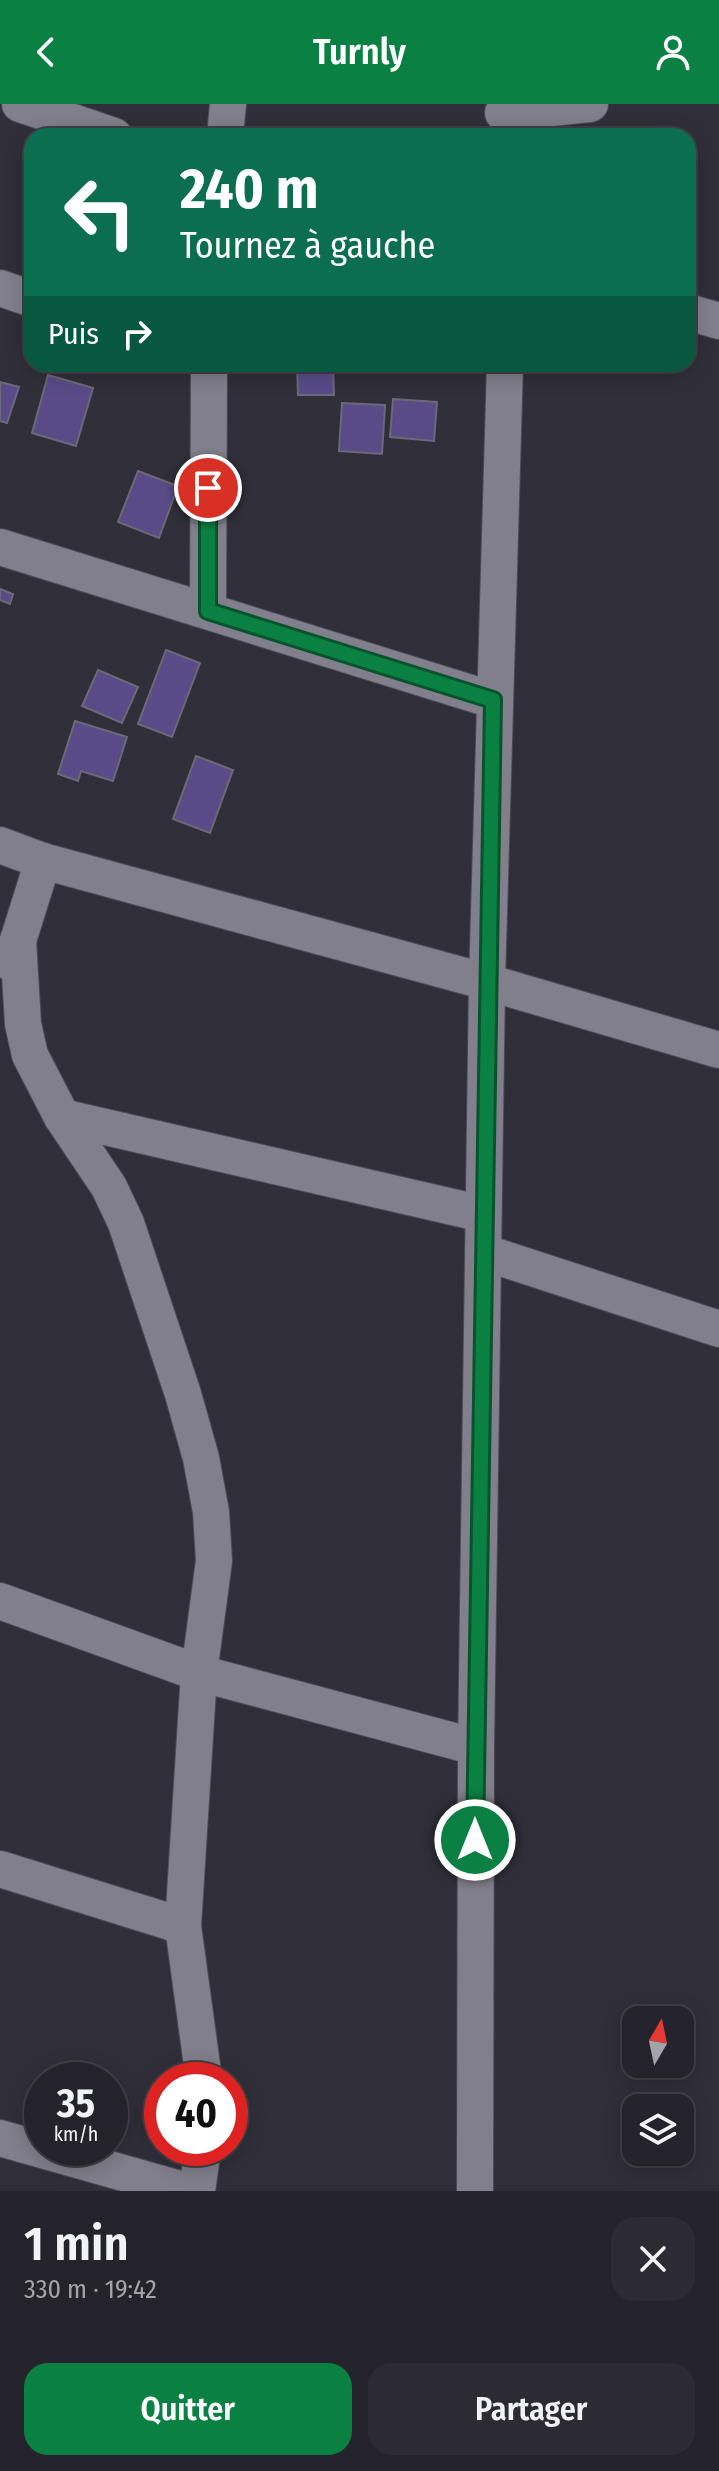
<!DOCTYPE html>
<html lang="fr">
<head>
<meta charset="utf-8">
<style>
	:root { --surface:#24232b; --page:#2c2b33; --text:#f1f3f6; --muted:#a3a4a9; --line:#414047; --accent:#0b8043 }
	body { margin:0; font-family:"Fira Sans Condensed",sans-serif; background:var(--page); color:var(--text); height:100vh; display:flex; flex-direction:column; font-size:30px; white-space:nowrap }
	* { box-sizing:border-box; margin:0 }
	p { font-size:26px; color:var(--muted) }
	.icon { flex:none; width:44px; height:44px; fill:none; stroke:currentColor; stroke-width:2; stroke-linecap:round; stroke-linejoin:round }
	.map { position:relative; height:2087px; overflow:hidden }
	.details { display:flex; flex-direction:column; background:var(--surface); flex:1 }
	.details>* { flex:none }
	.banner { position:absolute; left:24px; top:24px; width:672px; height:244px; border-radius:24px; box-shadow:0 4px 20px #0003,0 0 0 2px var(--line); background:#0b6e4f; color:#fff; overflow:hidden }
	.needle { width:52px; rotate:9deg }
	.fabs { position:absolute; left:622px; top:1902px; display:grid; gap:16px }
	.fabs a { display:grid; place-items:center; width:72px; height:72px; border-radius:16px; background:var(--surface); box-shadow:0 4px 20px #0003,0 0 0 2px var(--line); font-size:40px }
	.speed { position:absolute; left:24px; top:1958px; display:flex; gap:16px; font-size:40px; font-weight:700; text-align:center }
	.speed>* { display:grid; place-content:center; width:104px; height:104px; border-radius:50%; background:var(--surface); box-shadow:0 4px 20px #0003,0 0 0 2px var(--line); line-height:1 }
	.speed small { font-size:20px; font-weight:400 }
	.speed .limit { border:12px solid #d22; background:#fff; color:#111 }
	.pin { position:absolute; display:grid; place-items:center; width:68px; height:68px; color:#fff; margin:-34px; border:4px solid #fff; border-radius:50%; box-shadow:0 2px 8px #0007 }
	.me { position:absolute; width:88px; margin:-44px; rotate:0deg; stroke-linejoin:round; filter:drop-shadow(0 0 6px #0008) }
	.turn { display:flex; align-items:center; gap:28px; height:168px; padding:0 24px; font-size:36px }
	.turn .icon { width:104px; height:104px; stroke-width:2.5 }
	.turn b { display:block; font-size:56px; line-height:68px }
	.then { display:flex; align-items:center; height:76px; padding:0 24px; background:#0003; gap:16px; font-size:30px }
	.round { display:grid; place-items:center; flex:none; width:84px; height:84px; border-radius:24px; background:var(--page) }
	.headline { display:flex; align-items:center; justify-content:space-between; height:136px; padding:0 24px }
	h1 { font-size:48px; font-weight:600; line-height:60px }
	.cta { display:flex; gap:16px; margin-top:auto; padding:16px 24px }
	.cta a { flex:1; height:92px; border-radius:24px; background:var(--accent); color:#fff; font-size:32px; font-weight:600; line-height:92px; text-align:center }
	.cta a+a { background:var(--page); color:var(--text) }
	header { display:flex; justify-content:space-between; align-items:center; height:104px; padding:0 24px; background:var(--accent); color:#fff; font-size:36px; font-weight:600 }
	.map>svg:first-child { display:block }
	.building { fill:#584b88; stroke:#6a6975; stroke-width:2 }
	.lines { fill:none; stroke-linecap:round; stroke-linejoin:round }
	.minor-casing { stroke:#4c4b54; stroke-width:38 }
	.minor { stroke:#807f8b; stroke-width:36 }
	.route-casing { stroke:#07532c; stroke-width:20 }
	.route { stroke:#0b8043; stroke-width:14 }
</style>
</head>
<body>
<header><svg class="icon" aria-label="back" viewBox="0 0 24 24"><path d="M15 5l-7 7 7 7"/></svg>Turnly<svg class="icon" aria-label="person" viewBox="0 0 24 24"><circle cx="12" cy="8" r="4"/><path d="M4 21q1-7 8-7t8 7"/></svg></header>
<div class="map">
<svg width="719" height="2087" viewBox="0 0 719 2087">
	<rect width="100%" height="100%" fill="#302f39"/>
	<g class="building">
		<polygon points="297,260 333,260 334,291 298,291"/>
		<polygon points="48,271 93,284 76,342 32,329"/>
		<polygon points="0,278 19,283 7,319 0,317"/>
		<polygon points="393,295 437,298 434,337 390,333"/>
		<polygon points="342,299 385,301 382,350 339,347"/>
		<polygon points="138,367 178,382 159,434 118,418"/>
		<polygon points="0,485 13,490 10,500 0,496"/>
		<polygon points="166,546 200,559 172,633 138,620"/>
		<polygon points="98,566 138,583 122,619 82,602"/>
		<polygon points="75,617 127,633 113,677 81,667 78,677 58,670"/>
		<polygon points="196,652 233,666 210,729 173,715"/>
	</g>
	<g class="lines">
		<g class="minor-casing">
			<g id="minor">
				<polyline points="20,0 114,32"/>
				<polyline points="503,9 590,0"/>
				<polyline points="225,32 228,0"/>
				<polyline points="0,184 32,195"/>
				<polyline points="688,208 719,217"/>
				<polyline points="0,443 493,596"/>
				<polyline points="208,507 209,260"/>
				<polyline points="0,741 43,757 487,878 719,946"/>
				<polyline points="18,836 23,920 30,951 62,1013 109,1083 126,1119 183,1290 201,1354 211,1408 214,1457 199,1569 183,1822 204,1976"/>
				<polyline points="11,859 43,757"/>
				<polyline points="62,1013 483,1110"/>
				<polyline points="483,1148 719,1225"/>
				<polyline points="0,1497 199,1569 476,1643"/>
				<polyline points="0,1765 183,1822"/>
				<polyline points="0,2034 187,2087"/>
				<polyline points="197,2087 203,2044"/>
				<polyline points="475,2087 476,1643 487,878 505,260"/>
			</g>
		</g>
		<use href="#minor" class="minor"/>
	</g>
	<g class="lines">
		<g class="route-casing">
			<polyline id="route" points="208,384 208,507 493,596 475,1736"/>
		</g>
		<use href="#route" class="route"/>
	</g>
</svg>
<div class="fabs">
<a><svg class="needle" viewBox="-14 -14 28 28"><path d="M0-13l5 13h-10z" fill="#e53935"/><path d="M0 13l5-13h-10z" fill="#a3a4a9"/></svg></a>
<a><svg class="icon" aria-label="layers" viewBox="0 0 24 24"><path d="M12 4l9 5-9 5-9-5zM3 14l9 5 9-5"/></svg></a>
</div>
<div class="speed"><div>35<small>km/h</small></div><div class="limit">40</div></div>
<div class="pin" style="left:208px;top:384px;background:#d93025"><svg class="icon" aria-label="arrive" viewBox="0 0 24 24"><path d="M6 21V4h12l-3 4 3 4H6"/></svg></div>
<svg class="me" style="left:475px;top:1736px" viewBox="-20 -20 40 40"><circle r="17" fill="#0b8043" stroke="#fff" stroke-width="3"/><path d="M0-11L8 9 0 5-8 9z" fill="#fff"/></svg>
<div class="banner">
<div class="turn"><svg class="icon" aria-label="left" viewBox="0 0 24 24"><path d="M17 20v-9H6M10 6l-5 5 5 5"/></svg><div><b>240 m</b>Tournez à gauche</div></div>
<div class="then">Puis<svg class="icon" aria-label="right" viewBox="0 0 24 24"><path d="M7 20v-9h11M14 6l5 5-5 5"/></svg></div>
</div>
</div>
<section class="details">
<div class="headline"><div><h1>1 min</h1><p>330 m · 19:42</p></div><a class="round"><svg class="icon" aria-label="close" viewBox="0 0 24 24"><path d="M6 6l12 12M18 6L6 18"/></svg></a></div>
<div class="cta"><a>Quitter</a><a>Partager</a></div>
</section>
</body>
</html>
